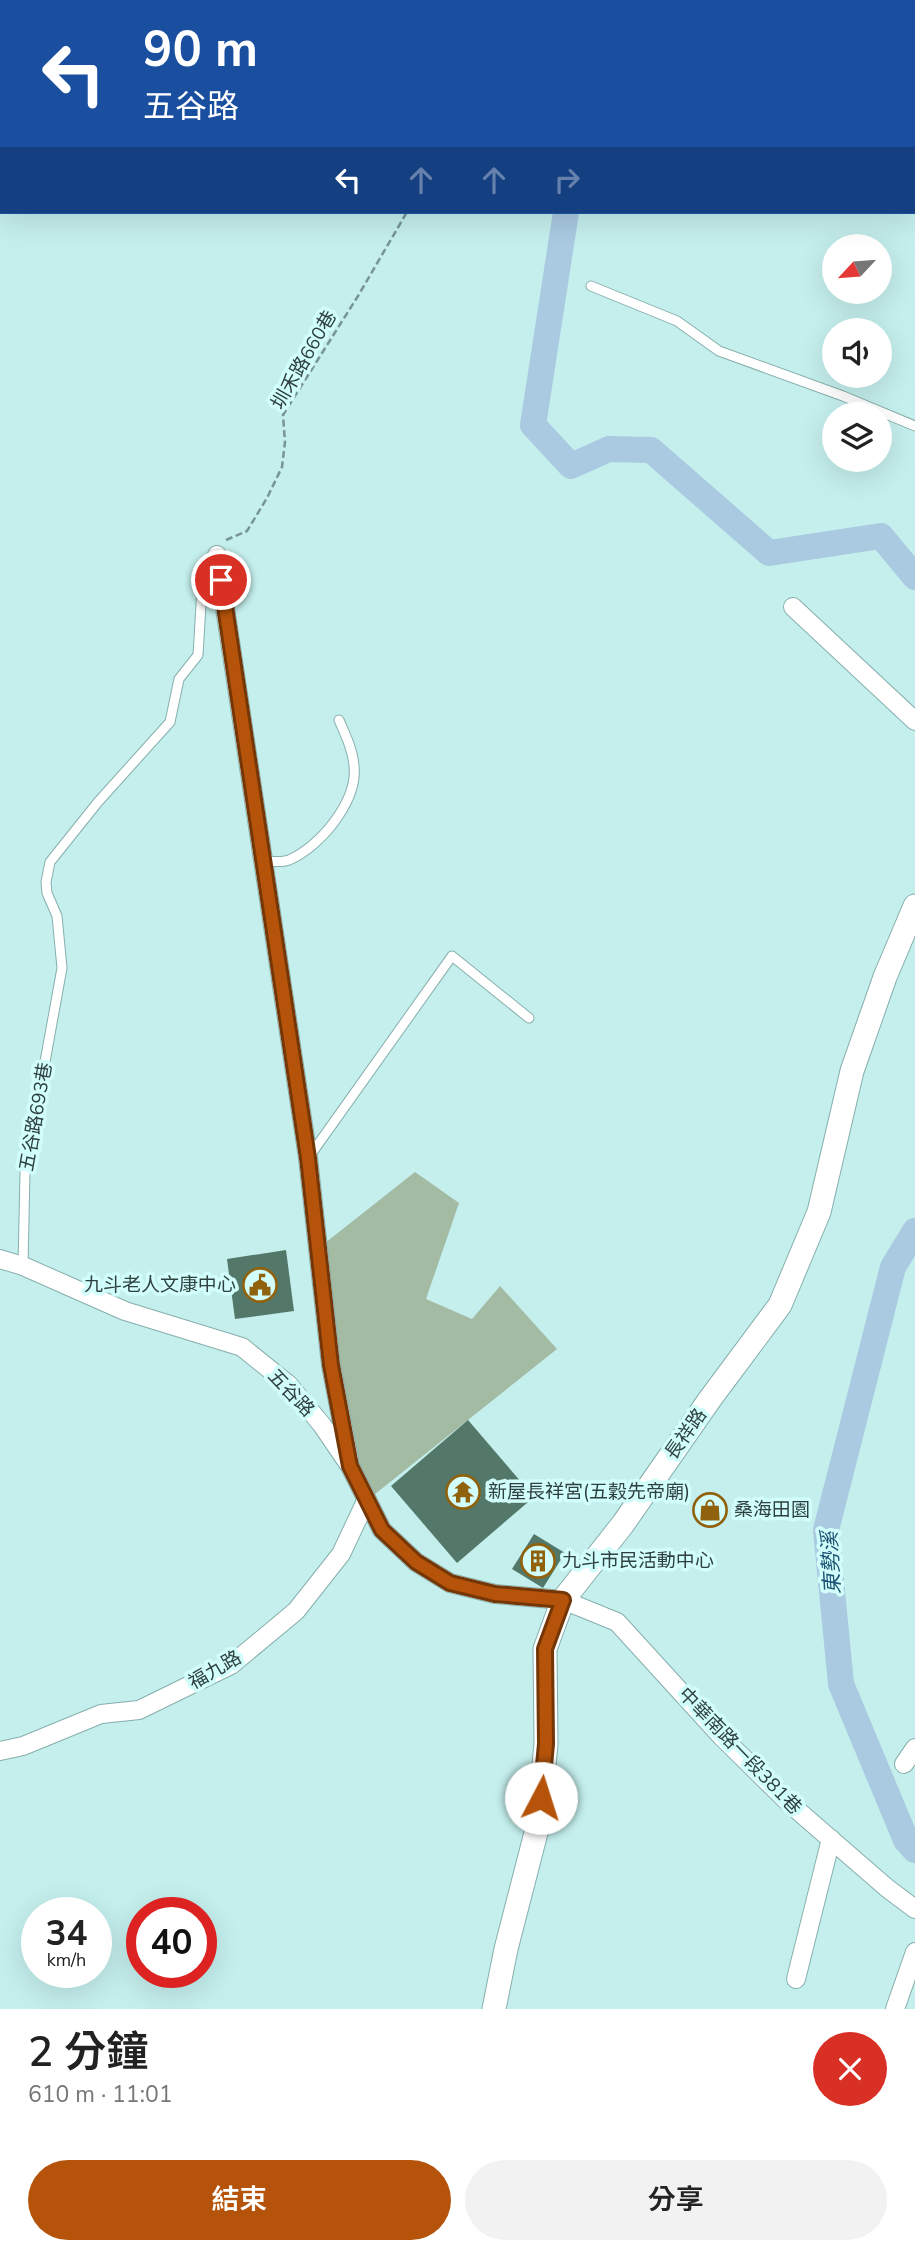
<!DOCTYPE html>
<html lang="zh-TW">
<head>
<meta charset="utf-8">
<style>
	:root { --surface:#fff; --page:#f2f2f2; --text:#222; --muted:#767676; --accent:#b45309 }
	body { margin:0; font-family:"Nunito Sans","Noto Sans TC",sans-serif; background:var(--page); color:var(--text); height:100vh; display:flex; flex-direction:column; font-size:26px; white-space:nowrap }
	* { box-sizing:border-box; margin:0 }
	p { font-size:23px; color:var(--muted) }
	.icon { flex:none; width:38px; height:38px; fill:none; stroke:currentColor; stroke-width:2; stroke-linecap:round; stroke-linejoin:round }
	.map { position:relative; height:2009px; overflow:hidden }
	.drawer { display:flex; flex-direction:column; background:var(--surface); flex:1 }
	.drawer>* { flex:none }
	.top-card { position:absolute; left:0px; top:0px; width:915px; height:214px; box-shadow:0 7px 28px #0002; background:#1a4fa0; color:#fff; overflow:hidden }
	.needle { width:46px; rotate:244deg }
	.tools { position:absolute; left:822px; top:234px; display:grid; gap:14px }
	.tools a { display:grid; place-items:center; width:70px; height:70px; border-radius:50%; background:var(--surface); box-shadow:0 7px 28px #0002; font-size:35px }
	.speed { position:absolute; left:21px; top:1897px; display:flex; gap:14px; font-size:35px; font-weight:700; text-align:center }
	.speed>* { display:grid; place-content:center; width:91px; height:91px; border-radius:50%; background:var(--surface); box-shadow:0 7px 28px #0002; line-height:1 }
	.speed small { font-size:18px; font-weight:400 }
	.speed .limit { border:10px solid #d22; background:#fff; color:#111 }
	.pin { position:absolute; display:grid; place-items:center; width:60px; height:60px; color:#fff; margin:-30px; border:4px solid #fff; border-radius:50%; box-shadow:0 2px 7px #0007 }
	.me { position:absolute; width:77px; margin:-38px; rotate:5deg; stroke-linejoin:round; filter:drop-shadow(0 0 5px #0008) }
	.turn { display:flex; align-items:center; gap:24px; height:147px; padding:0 28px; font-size:32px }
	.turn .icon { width:91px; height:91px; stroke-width:2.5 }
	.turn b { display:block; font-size:49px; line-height:60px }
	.lanes { display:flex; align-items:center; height:66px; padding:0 28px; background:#0003; justify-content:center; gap:35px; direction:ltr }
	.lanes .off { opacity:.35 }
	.round { display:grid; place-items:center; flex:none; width:74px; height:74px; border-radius:37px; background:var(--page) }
	.head { display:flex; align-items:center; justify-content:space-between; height:119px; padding:0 28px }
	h1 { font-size:42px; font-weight:600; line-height:52px }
	.button { display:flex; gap:14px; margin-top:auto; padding:14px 28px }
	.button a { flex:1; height:80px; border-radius:42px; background:var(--accent); color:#fff; font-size:28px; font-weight:600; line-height:80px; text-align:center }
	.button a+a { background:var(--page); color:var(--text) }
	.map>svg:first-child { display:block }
	.green { fill:#a3baa3 }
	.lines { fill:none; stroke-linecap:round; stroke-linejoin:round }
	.canal { stroke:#a9cae1; stroke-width:16 }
	.river { stroke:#a9cae1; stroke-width:26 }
	.building { fill:#53786a }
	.service-casing { stroke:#86afad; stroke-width:11 }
	.minor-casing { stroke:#86afad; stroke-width:20 }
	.tertiary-casing { stroke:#86afad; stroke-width:25 }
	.path { stroke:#779594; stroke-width:2.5; stroke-dasharray:7 3.5; stroke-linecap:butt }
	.service { stroke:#fff; stroke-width:9 }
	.minor { stroke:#fff; stroke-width:18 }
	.tertiary { stroke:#fff; stroke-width:23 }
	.route-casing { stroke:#753606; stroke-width:18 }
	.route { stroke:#b45309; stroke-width:12 }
	.labels { text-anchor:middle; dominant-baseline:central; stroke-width:7; stroke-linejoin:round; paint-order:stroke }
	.street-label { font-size:19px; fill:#2e403f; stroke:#d1fdfa }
	.poi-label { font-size:19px; fill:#2e403f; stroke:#d1fdfa; text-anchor:start }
	.water-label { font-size:21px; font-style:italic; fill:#1e5575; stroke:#d1fdfa }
</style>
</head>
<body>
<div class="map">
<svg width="915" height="2009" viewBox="0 0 915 2009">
	<rect width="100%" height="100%" fill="#c4efed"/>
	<polygon class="green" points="415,1172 459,1203 426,1299 472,1319 500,1286 557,1349 370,1498 354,1446 320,1247"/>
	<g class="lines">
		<g class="canal">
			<polyline points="446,2 454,0"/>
			<polyline points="0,94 2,94"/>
		</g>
		<g class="river">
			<polyline points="566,212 533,425 571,466 609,449 651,450 769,553 881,536 915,577"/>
			<polyline points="915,1231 893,1267 826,1530 841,1684 906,1840 915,1850"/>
		</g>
	</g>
	<g class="building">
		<polygon points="286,1250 294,1311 235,1319 227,1259"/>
		<polygon points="468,1420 534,1497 457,1563 391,1486"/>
		<polygon points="534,1534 565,1553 543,1588 512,1569"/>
	</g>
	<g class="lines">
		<g class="service-casing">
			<g id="service">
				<polyline points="63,0 64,2"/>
				<polyline points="591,286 677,321 719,351 843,396 915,426"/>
				<path d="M262,861C270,861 281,863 289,860C320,847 358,801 354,766C353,750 345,734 339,720"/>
				<polyline points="309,1157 452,956 529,1018"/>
				<polyline points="23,1266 25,1172 62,968 57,916 47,893 46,882 50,862 98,802 170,722 179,679 198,655 202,588 215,559"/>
			</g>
		</g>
		<g class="minor-casing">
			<g id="minor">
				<polyline points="521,2 531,0"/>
				<polyline points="0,105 2,105"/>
				<polyline points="914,125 915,125"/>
				<polyline points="217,555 308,1158 331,1365 349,1459"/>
				<polyline points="793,607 915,721"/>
				<polyline points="0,1259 23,1266 125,1311 242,1347 289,1385 322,1425 350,1466 382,1530 416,1562 450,1583 495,1594 563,1600 617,1622 721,1736 789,1803 887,1888 915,1909"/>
				<polyline points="0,1751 23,1746 101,1714 139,1710 231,1665 296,1611 341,1554 366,1501"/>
				<polyline points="904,1764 915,1748"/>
				<polyline points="796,1979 831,1839"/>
				<polyline points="895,2009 915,1952"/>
			</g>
		</g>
		<g class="tertiary-casing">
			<polyline id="tertiary" points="494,2009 506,1949 538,1825 546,1744 545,1649 563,1600 623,1524 710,1399 780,1305 819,1212 852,1071 885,977 915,906"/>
		</g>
		<polyline class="path" points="226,540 247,531 267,498 282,467 285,442 283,415 358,296 407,212"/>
		<use href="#service" class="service"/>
		<use href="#minor" class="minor"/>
		<use href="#tertiary" class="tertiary"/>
	</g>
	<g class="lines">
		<g class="route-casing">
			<polyline id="route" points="221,580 308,1158 331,1365 350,1466 382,1530 416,1562 450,1583 495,1594 563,1600 545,1649 546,1744 541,1798"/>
		</g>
		<use href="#route" class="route"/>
	</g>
	<defs>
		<g id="civic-ring" transform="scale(1.75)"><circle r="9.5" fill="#d1fdfa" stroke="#90620d" stroke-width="1.5"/><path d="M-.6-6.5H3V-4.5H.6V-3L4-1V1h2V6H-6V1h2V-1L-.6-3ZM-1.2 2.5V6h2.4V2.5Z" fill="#90620d"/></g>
		<g id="temple-ring" transform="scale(1.75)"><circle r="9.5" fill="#d1fdfa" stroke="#90620d" stroke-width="1.5"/><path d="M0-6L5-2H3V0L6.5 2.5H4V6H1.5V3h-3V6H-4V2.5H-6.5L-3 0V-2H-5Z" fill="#90620d"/></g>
		<g id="shop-ring" transform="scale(1.75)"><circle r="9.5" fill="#d1fdfa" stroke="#90620d" stroke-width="1.5"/><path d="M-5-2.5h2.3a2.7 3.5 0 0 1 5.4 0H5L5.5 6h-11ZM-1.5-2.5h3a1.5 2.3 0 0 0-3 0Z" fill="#90620d"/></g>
		<g id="building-ring" transform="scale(1.75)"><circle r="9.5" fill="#d1fdfa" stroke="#90620d" stroke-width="1.5"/><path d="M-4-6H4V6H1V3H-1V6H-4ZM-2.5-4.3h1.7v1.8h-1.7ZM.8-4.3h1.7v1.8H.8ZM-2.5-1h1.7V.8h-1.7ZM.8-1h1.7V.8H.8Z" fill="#90620d"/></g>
	</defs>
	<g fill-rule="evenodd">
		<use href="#civic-ring" x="260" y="1285"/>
		<use href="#temple-ring" x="463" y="1492"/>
		<use href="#shop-ring" x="710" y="1510"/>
		<use href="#building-ring" x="538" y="1561"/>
	</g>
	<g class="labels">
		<g class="street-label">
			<text transform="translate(304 360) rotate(-60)">圳禾路660巷</text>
			<text transform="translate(36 1117) rotate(-80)">五谷路693巷</text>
			<text transform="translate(291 1393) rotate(46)">五谷路</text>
			<text transform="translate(686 1434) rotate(-55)">長祥路</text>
			<text transform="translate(215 1670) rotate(-30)">福九路</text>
			<text transform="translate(740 1751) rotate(46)">中華南路一段381巷</text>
		</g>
		<g class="poi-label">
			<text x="236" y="1285" text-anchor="end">九斗老人文康中心</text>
			<text x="488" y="1492">新屋長祥宮(五穀先帝廟)</text>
			<text x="734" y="1510">桑海田園</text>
			<text x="562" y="1561">九斗市民活動中心</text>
		</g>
		<g class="water-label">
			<text transform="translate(831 1563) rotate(-93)">東勢溪</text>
		</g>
	</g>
</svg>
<div class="tools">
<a><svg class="needle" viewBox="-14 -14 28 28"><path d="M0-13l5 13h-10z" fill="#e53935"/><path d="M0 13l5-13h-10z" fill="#767676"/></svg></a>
<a><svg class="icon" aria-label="sound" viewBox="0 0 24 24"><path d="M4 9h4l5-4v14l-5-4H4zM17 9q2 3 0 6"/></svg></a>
<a><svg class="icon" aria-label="layers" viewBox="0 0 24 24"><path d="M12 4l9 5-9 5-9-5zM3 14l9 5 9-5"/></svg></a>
</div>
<div class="speed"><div>34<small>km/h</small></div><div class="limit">40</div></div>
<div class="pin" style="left:221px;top:580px;background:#d93025"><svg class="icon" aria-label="arrive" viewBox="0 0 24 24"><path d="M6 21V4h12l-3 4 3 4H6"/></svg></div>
<svg class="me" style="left:541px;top:1798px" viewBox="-20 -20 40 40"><circle r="19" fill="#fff"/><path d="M0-13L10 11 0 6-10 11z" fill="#b45309"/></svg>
<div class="top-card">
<div class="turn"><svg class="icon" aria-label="left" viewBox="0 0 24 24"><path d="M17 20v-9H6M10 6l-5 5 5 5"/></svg><div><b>90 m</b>五谷路</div></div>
<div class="lanes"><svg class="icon" aria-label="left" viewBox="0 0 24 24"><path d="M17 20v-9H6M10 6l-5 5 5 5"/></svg><svg class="icon off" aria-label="ahead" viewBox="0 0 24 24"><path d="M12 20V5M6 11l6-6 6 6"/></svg><svg class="icon off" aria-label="ahead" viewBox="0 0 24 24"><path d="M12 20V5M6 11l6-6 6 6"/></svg><svg class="icon off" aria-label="right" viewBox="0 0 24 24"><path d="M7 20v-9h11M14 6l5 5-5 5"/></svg></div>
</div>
</div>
<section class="drawer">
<div class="head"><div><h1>2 分鐘</h1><p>610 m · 11:01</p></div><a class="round" style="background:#d93025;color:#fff"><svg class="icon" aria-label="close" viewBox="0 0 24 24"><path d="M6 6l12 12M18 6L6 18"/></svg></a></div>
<div class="button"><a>結束</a><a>分享</a></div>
</section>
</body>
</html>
